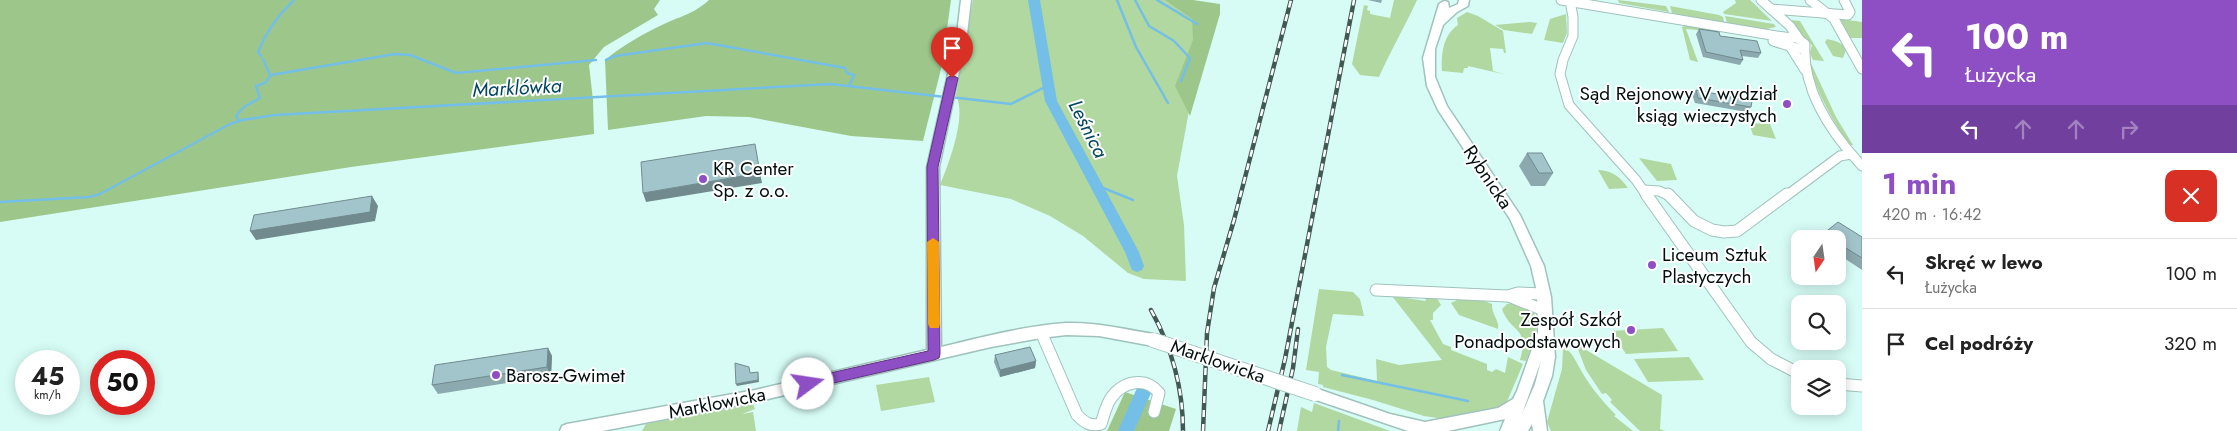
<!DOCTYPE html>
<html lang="pl">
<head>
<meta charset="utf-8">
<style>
	:root { --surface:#fff; --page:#f6f6f6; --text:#222; --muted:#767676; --line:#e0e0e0; --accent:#8e4fc5 }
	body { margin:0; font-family:Jost,sans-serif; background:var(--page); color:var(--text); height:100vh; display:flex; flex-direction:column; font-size:19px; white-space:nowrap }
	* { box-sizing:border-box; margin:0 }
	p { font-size:16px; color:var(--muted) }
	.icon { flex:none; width:28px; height:28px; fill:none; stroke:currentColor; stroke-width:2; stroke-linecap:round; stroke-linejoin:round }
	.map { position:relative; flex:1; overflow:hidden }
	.side { display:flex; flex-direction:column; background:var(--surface); width:375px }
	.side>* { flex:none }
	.guide { background:#8e4fc5; color:#fff; overflow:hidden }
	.needle { width:32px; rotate:193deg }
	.tools { position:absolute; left:1791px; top:230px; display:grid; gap:10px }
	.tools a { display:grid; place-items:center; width:55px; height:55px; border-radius:10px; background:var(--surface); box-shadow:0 2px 12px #0003; font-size:25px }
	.speed { position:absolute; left:15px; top:350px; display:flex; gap:10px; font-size:25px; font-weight:700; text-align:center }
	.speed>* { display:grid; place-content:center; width:65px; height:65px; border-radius:50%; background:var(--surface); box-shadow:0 2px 12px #0003; line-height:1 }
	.speed small { font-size:12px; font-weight:400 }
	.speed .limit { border:8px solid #d22; background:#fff; color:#111 }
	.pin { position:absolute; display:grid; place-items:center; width:42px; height:42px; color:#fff; margin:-51px -21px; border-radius:50% 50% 50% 0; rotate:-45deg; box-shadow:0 0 5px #0007 }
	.pin .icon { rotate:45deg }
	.me { position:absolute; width:55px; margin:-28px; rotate:76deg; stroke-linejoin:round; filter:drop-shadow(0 0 4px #0008) }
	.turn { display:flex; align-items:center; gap:18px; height:105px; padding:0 20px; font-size:22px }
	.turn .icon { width:65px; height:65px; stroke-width:2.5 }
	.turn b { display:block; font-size:35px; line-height:42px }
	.lanes { display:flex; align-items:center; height:48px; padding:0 20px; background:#0003; justify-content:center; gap:25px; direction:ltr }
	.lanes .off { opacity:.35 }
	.round { display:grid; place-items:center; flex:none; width:52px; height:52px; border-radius:10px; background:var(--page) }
	.summary { display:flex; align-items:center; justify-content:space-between; height:85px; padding:0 20px }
	h1 { font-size:30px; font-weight:700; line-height:38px; color:var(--accent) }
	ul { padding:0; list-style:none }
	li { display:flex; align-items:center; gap:15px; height:70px; padding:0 20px; border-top:1px solid var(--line) }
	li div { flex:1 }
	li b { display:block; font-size:19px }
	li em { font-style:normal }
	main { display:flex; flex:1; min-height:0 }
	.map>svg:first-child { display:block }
	.green { fill:#b1d8a0 }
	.forest { fill:#9dc78a }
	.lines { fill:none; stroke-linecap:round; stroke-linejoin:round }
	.stream { stroke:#73bfe7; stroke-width:2.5 }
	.river { fill:#73bfe7; fill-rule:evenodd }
	.minor-far1-casing { stroke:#9fc2bc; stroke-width:11 }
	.minor-casing { stroke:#9fc2bc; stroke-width:13 }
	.major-casing { stroke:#9fc2bc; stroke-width:3 }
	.minor-far1 { stroke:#fff; stroke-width:9 }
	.minor { stroke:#fff; stroke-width:11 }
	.major { fill:#fff; fill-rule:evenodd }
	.rail-casing { stroke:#435753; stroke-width:4.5 }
	.rail { stroke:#fff; stroke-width:2.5; stroke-dasharray:7; stroke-linecap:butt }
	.major-bridge-casing { stroke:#9fc2bc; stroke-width:16; stroke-linecap:butt }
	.major-bridge { stroke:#fff; stroke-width:14 }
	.wall { fill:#8ba9af }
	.shaded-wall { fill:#718a8e }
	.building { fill:#a2c5cb; stroke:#718a8e }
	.route { fill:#8e4fc5; stroke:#5c3380 }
	.slow { fill:#f59e0b }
	.poi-dot { fill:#8e4fc5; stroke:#fff; stroke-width:2 }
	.labels { text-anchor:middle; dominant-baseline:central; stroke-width:4; stroke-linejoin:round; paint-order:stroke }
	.poi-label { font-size:19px; fill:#030f0d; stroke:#fff; text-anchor:start }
	.street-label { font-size:19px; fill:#030f0d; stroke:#fff }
	.water-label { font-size:20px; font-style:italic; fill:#024560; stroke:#fff }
</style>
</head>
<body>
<main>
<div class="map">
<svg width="1862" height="431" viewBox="0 0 1862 431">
	<rect width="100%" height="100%" fill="#d7fcf6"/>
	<g class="green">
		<path d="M973,0H1188L1192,3L1195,43L1189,111L1177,176L1184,225L1186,281L1144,279L1128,273L1083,236L1050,216L1011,199L940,185C949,163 967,116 956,95Z"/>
		<path d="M1394,0H1417C1405,26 1391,50 1379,77L1360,75L1352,64L1364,5L1368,6L1367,10L1370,11V14L1390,18Z"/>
		<polygon points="1618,0 1666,6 1669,12 1619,3"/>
		<polygon points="1735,0 1750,0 1772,21 1724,14 1723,12 1736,3"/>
		<polygon points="1670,6 1719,15 1723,17 1724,23 1672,13"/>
		<path d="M1467,12L1478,16L1503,31L1506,53H1504L1503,49L1490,48L1493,71L1507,75L1468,66V68H1464L1463,73L1442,71C1441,54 1443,35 1458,25L1457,18Z"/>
		<polygon points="1566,14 1567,33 1563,43 1544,40 1550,19"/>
		<polygon points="1725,16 1774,24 1776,27 1761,30 1727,23"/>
		<polygon points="1835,18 1862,22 1862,38 1850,38"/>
		<polygon points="1791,20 1800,21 1824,61 1813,60 1810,53 1812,45 1800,35"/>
		<polygon points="1530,22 1537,23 1532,34 1504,30 1495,25"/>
		<polygon points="1690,24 1713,29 1709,31 1686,29 1698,62 1690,60 1682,27"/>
		<path d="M1827,39C1836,41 1842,42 1846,50L1843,58L1833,56L1825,42Z"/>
		<path d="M1809,59L1836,117L1853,145H1849C1833,121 1813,87 1809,59Z"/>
		<polygon points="1749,123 1770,124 1776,139 1753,135"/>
		<polygon points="1639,158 1671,164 1677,180 1657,181"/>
		<path d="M1598,170C1613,171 1619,176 1628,188L1609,189Z"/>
		<polygon points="1319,289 1353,292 1360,299 1364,316 1333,314 1326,347 1327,367 1331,370 1377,381 1376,359 1399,365 1442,360 1392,296 1426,301 1425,298 1437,298 1441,305 1433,313 1433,320 1430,320 1443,344 1451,347 1451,350 1487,364 1487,370 1492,372 1496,369 1505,373 1508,357 1523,364 1506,404 1495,409 1444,419 1424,416 1373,400 1323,387 1323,385 1318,384 1319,372 1306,370"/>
		<path d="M1459,299L1482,300L1492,304C1491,314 1500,321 1498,329L1459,315L1451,303Z"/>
		<path d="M1514,303C1519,305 1528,307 1532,311C1543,320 1530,350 1526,361L1520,360C1530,326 1511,334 1502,309L1507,304Z"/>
		<polygon points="1663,328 1678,351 1626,354 1611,331"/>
		<polygon points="1576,344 1662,395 1660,429 1665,431 1640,431 1610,402 1612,400 1606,393 1602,394 1586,370"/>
		<path d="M1563,348C1571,350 1574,358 1578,365C1588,384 1601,400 1616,415L1614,416L1633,431H1551L1547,422L1562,369Z"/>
		<polygon points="1689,357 1704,380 1648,382 1634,359"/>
		<polygon points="929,377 935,402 881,411 876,385"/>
		<polygon points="1314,403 1390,431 1297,431 1301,407 1312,412"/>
		<polygon points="753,404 755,409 742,414 753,412 756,431 642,431 646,424"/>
	</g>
	<g class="forest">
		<polygon points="0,0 660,0 654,9 658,15 604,47 589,65 593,100 594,134 351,167 0,222"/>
		<path d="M709,0H951L942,65L923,141L851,136L749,117L706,116L608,130L605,60C623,45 643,34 664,24C683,15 692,15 709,0Z"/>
		<polygon points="1165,0 1193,0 1220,4 1220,14 1190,116 1175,86 1193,40 1192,19"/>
		<polygon points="1125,392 1176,409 1169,431 1107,431"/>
	</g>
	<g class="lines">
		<g class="stream">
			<polyline points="1117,0 1136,47 1168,103"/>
			<polyline points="1135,0 1149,26 1174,41 1190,58 1181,81"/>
			<polyline points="1157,0 1197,24"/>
			<path d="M261,56L258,52C266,32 278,15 294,0"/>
			<polyline points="263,59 270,75"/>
			<polyline points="606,60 615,56 707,43 845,68 847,73 854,75 850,84"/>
			<polyline points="950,97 1011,104 1049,85"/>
			<polyline points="239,121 236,116 244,107 260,98 256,86 265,83 271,75 395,54 410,55 456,73 596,60"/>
			<polyline points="1096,185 1133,200"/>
			<polyline points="0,202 89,197 100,194 230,124 242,120 275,115 830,84 945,97"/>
			<polyline points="1342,375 1468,401"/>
			<polyline points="1338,431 1339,421"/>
		</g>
		<g class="river">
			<polygon points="1028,0 1040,0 1057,101 1139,252 1144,266 1142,270 1137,272 1132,270 1125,252 1045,101"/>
			<polygon points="1143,386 1149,388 1151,393 1134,431 1118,431 1137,388"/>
		</g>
		<g class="minor-far1-casing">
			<g id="minor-far1">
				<polyline points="1561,0 1783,37"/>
				<polyline points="1761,0 1790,26 1799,39"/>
				<polyline points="1810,0 1834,19 1862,69"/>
				<polyline points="1570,1 1573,17 1573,36 1563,60 1560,74 1569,105 1636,180 1647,196"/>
				<polyline points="1771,9 1848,15 1850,12 1844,0"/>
				<path d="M1783,37L1797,38L1805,44C1802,91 1831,133 1862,166"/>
				<polyline points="1773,41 1796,48 1803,48"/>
				<polyline points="1790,46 1805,70"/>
				<polyline points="1644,190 1659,191 1670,196"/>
				<polyline points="1786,196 1840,156 1851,154"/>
			</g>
		</g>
		<g class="minor-casing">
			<g id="minor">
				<polyline points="1646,194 1751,342 1771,359 1800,374"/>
				<polyline points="1668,194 1694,221 1712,230 1724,232 1737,231 1787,194"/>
				<polyline points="1376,290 1507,296 1518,293 1544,294"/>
				<polyline points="1511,297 1546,311"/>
				<path d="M1041,332L1077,415C1084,422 1090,427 1101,424C1104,415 1106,405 1111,398C1123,381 1146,376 1159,393L1154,412"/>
				<polyline points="1838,384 1862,386"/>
			</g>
		</g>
		<g class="major-casing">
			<g id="major">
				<path d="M961,0H971L967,34L939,167L941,347C982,337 1024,326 1066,323C1095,322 1124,329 1153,334L1158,336L1160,340L1158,344L1153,346L1099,336L1066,335L1041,338L991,347L755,402L602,431H560L562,426L567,424L755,390L927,350V167L957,34Z"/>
				<path d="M1459,0H1469L1468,6L1457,12L1443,25L1435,49V77L1447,106L1520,215L1544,266L1551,297L1555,357L1552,376L1543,401L1547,431H1533L1532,424L1528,431H1500L1505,419L1448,431H1408L1310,398L1308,394L1310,390L1315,388L1390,414L1425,422L1498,408L1513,399L1517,391L1538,332L1537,292L1531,266L1510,219L1438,110L1427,86L1423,58L1439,4L1444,1L1448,2L1449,8L1458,4ZM1541,361L1535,384L1522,414Z"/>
			</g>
		</g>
		<use href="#minor-far1" class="minor-far1"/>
		<use href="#minor" class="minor"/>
		<use href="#major" class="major"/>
		<g class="rail-casing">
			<g id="rail">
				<path d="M1151,310C1172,348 1183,387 1183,431"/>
				<polyline points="1203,431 1207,333 1214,288 1234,220 1291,0"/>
				<polyline points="1268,431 1285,359 1354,0"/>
				<polyline points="1279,431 1293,368 1298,329"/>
			</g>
		</g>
		<use href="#rail" class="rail"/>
		<g class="major-bridge-casing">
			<polyline id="major-bridge" points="1153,340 1315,394"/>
		</g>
		<use href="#major-bridge" class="major-bridge"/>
	</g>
	<g class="wall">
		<polygon points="1368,0 1382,0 1381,3"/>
		<polygon points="1699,29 1720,36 1761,53 1758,58 1742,56 1743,60 1740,65 1703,57 1696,34"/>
		<polygon points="1696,90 1751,107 1747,112 1695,103 1692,94"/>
		<polygon points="1527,153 1553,173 1545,186 1531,186 1519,166"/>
		<polygon points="1823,234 1862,237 1862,270 1838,254 1838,239 1818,239"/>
		<polygon points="548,348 552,356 551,376 438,394 432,385"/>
		<polygon points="995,355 1036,361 1035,368 1000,377 994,362"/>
	</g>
	<g class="shaded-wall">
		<polygon points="760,173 762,183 646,202 643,193"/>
		<polygon points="372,196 378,206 375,221 256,240 250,231"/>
		<polygon points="548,348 552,356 551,376 547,367"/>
		<polygon points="1036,361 1035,368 1000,377 1000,370"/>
		<polygon points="758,372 759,382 737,386 736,384"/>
	</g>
	<g class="building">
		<polygon points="1699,29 1719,32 1720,36 1757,41 1761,53 1740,50 1743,60 1706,52"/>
		<polygon points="1696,90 1752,101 1751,107 1698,98"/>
		<polygon points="755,144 760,173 643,193 641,162"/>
		<polygon points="1527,153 1542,153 1553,173 1539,173"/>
		<polygon points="372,196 370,212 250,231 254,215"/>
		<polygon points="1838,222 1862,237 1862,258 1838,243 1838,239 1831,239 1823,234"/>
		<polygon points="1030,347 1036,361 1000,370 995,355"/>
		<polygon points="548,348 547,367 432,385 435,365"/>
		<polygon points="735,363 749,367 750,373 758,372 758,380 736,384"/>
	</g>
	<polygon class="route" points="952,75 958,78 938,167 940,354 939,358 934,360 808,389 803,388 801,384 803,380 808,378 928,351 927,167 947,78"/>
	<polygon class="slow" points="933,238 939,242 940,324 939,328 930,328 928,324 927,242"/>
	<g class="poi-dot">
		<circle cx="1787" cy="104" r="5"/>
		<circle cx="703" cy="179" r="5"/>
		<circle cx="1652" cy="265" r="5"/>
		<circle cx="1631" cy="330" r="5"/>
		<circle cx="496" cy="375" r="5"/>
	</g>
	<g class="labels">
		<g class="poi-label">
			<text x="1777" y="93" text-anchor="end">Sąd Rejonowy V wydział<tspan x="1777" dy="22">ksiąg wieczystych</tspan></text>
			<text x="713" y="168">KR Center<tspan x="713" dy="22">Sp. z o.o.</tspan></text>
			<text x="1662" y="254">Liceum Sztuk<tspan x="1662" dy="22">Plastyczych</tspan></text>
			<text x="1621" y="319" text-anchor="end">Zespół Szkół<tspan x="1621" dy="22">Ponadpodstawowych</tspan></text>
			<text x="506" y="375">Barosz-Gwimet</text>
		</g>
		<g class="street-label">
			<text transform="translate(1488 177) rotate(56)">Rybnicka</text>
			<text transform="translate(1218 361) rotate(19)">Marklowicka</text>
			<text transform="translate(717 403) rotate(-11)">Marklowicka</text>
		</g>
		<g class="water-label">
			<text transform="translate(517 88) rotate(-3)">Marklówka</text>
			<text transform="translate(1088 129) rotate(63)">Leśnica</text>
		</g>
	</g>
</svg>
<div class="tools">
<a><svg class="needle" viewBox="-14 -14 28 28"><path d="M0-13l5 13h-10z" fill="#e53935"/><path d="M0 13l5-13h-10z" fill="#767676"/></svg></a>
<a><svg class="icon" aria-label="search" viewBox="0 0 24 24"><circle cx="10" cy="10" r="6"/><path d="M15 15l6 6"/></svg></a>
<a><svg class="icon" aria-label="layers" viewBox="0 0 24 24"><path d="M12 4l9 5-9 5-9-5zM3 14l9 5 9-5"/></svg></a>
</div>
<div class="speed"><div>45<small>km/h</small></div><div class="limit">50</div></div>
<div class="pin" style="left:952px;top:78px;background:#d93025"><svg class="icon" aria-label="arrive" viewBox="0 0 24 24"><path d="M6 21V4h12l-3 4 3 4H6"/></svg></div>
<svg class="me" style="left:808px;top:384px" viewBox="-20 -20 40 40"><circle r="19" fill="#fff"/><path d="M0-13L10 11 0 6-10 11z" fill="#8e4fc5"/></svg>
</div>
<section class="side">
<div class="guide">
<div class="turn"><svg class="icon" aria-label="left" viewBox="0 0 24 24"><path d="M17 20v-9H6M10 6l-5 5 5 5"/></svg><div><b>100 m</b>Łużycka</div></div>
<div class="lanes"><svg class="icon" aria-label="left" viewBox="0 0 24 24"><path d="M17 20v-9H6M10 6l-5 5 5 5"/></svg><svg class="icon off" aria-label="ahead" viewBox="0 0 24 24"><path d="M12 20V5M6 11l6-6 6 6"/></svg><svg class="icon off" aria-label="ahead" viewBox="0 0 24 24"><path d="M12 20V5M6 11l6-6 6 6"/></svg><svg class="icon off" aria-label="right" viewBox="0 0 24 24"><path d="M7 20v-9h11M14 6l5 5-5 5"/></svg></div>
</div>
<div class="summary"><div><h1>1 min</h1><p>420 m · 16:42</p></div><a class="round" style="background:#d93025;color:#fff"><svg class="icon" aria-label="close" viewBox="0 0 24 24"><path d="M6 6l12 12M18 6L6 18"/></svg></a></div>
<ul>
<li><svg class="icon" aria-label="left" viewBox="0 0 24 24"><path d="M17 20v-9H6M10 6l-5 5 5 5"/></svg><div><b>Skręć w lewo</b><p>Łużycka</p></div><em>100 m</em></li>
<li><svg class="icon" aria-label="arrive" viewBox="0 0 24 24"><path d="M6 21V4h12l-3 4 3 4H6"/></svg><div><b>Cel podróży</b></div><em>320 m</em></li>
</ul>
</section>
</main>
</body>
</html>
